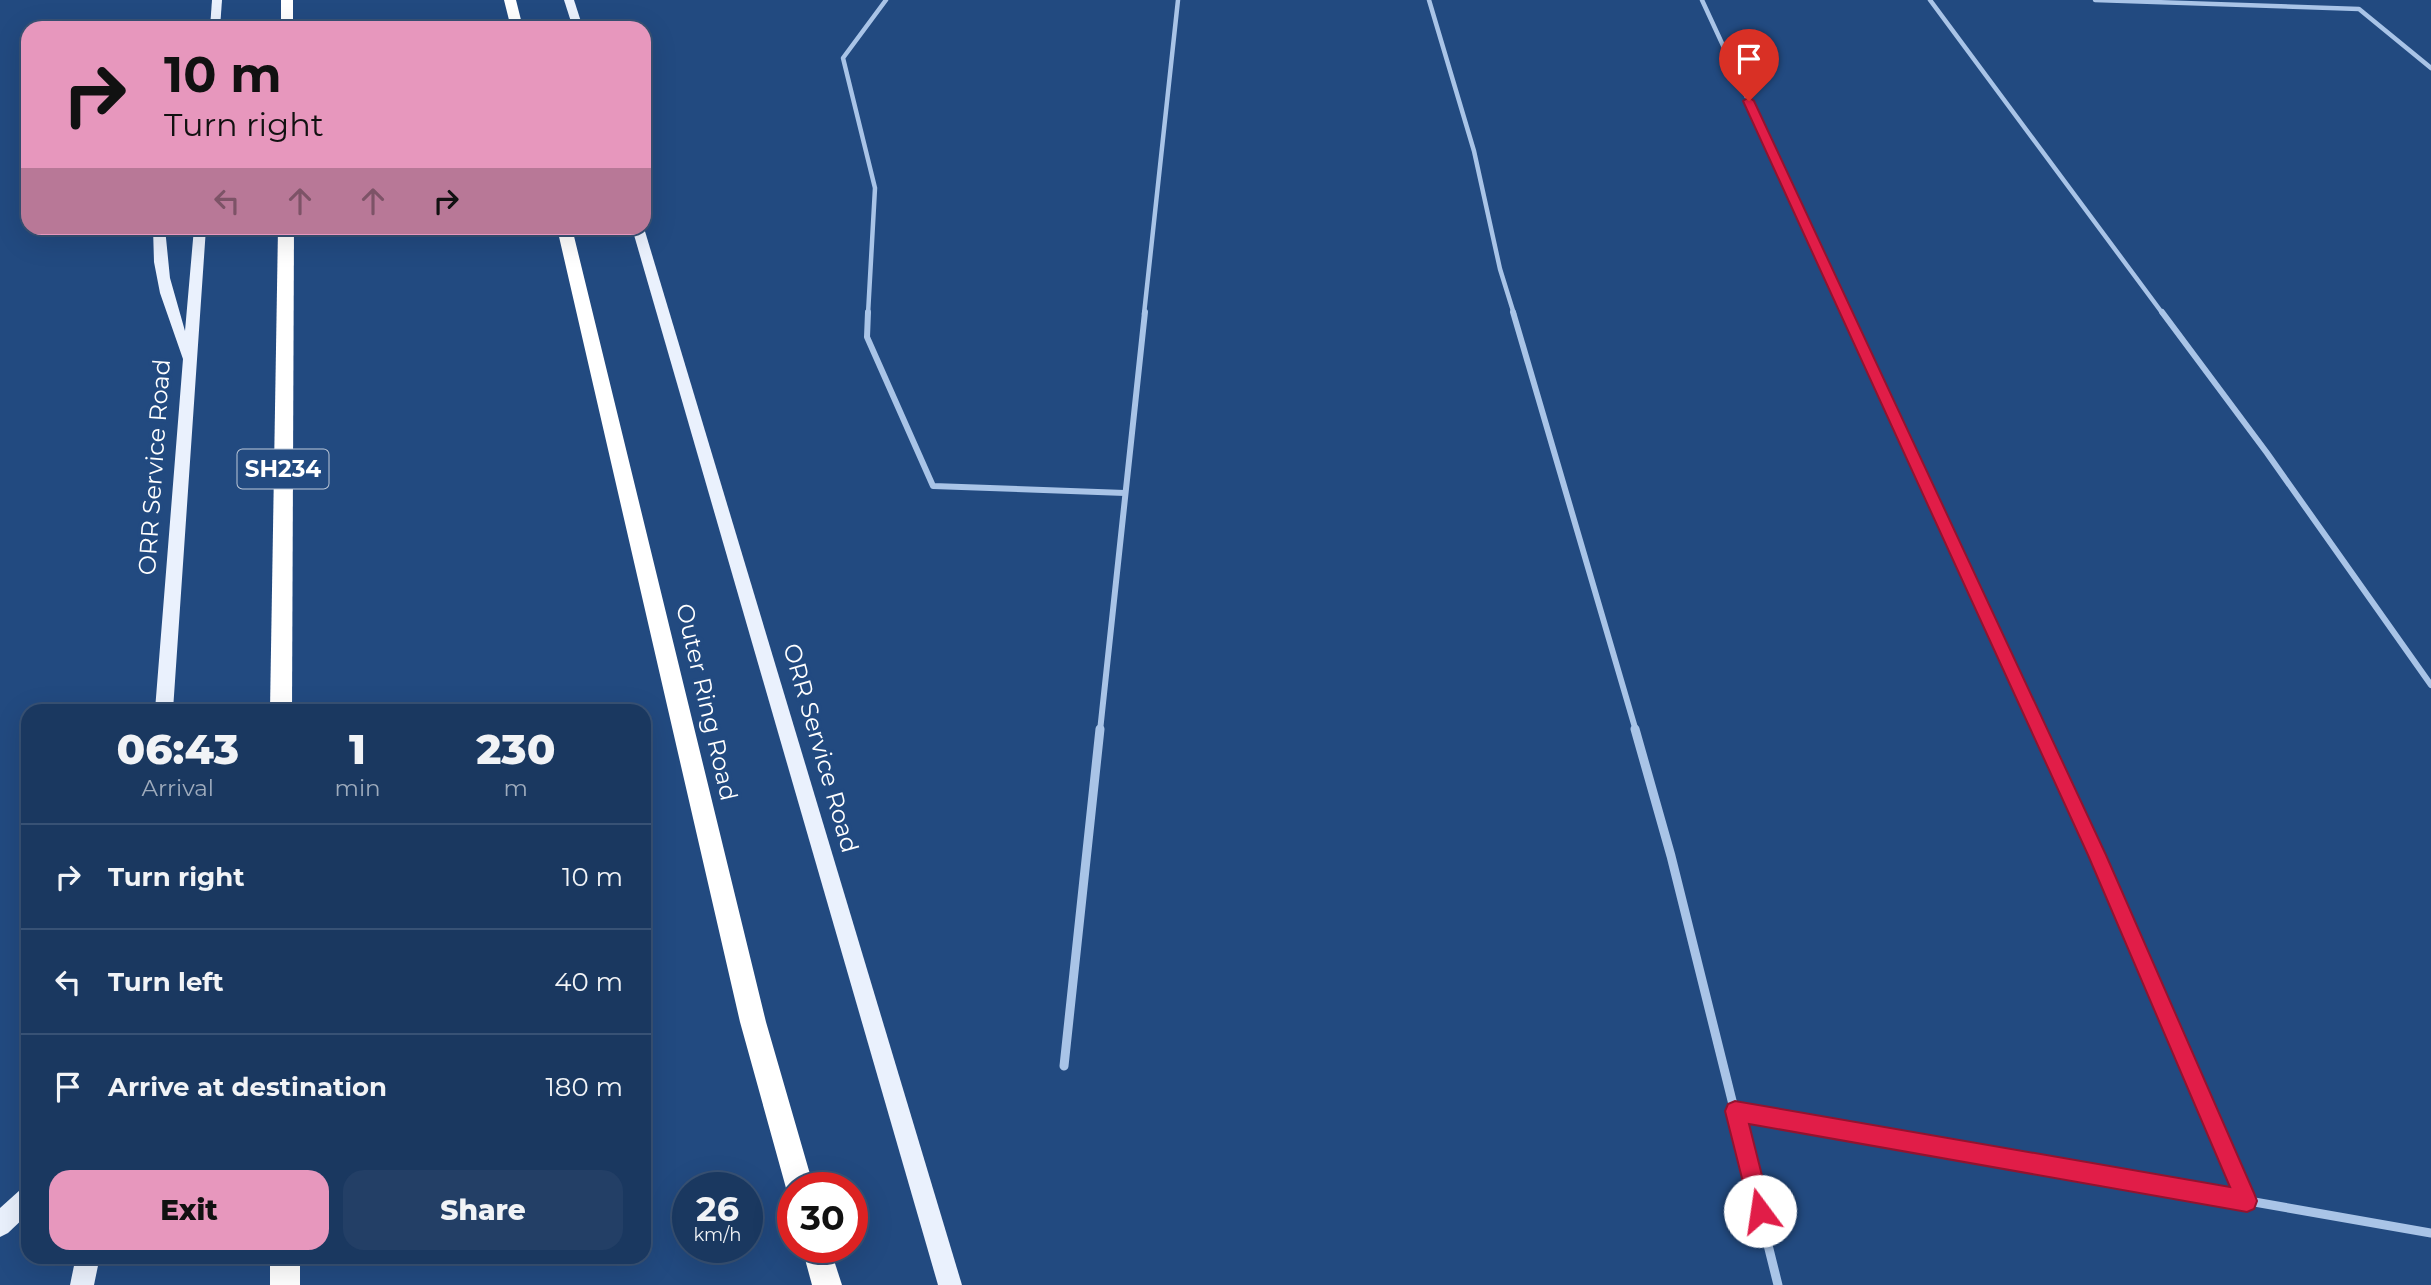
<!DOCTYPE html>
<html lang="en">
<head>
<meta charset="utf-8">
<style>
	:root { --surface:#1a3860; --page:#233f66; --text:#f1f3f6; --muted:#9facbd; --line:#385275; --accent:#e797bd }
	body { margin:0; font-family:Montserrat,sans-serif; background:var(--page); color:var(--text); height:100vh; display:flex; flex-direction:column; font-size:26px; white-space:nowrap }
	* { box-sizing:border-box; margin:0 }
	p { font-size:23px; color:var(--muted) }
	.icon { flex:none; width:38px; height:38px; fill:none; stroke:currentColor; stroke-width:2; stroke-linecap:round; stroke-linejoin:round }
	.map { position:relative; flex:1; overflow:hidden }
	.panel { position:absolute; left:21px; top:704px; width:630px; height:560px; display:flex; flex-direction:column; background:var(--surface); border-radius:21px; box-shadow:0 7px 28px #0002,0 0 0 2px var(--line) }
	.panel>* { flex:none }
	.hud { position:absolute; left:21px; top:21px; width:630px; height:214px; border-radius:21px; box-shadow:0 7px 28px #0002,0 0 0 2px var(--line); background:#e797bd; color:#111; overflow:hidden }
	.speed { position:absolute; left:672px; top:1172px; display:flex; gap:14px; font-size:35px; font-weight:700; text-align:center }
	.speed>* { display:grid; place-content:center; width:91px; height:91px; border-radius:50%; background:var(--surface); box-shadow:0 7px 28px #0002,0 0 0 2px var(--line); line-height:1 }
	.speed small { font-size:18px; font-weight:400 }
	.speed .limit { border:10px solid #d22; background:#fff; color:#111 }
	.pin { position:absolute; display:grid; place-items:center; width:60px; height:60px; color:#fff; margin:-72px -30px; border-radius:50% 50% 50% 0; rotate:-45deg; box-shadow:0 0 7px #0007 }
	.pin .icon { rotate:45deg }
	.me { position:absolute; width:77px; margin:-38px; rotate:346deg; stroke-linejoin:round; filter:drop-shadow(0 0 5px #0008) }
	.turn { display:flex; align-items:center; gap:24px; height:147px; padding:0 28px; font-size:32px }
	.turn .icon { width:91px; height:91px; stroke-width:2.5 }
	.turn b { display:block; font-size:49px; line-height:60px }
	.lanes { display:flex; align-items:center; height:66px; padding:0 28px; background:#0003; justify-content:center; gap:35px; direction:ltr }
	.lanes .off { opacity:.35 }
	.eta { display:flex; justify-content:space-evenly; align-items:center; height:119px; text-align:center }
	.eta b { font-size:42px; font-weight:800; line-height:49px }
	.cta { display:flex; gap:14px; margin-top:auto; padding:14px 28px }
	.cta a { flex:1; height:80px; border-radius:21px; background:var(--accent); color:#111; font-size:28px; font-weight:800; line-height:80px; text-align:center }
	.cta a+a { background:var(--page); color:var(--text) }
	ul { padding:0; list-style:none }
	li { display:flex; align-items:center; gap:21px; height:105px; padding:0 28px; border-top:2px solid var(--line) }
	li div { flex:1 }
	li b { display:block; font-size:26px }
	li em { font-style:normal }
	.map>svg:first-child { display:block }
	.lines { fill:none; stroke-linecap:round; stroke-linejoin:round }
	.minor-far2 { stroke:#a9c4e7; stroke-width:4.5 }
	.minor-far1 { stroke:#a9c4e7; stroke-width:6 }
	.minor { stroke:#a9c4e7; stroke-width:9 }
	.primary { fill:#eaf1fd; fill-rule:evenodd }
	.motorway { fill:#fff; fill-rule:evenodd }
	.route { fill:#e11d48; stroke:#92132f; stroke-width:2 }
	.labels { text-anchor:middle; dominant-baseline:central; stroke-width:7; stroke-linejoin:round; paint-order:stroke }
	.shield { fill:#224a80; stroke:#bdc9d9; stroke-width:2 }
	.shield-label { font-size:23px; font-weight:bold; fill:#fff }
	.street-label { font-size:24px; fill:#fff; stroke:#224a80 }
</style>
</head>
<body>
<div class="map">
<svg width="2431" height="1285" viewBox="0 0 2431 1285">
	<rect width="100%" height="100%" fill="#224a80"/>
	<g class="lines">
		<g class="minor-far2">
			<polyline points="1429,0 1474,151 1500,269 1514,314"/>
			<polyline points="1702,0 1847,314"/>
			<polyline points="1930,0 2163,314"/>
			<polyline points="2095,0 2359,9 2431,68"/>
			<polyline points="868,314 875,188 843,58 886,0"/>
			<polyline points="1144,314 1178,0"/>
		</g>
		<g class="minor-far1">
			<polyline points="868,312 867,337 933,486 1125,493"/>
			<polyline points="1513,312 1636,731"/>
			<polyline points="1846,312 2040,731"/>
			<polyline points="2162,312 2267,453 2431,685"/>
			<polyline points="1100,731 1145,312"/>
		</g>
		<g class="minor">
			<polyline points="1635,729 1671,856 1778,1285"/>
			<polyline points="2039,729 2097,855 2247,1201"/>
			<polyline points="1064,1066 1100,729"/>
			<polyline points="1735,1111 2431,1233"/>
		</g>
		<g class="primary">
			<polygon points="212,0 222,0 220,28 210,28"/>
			<polygon points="564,0 574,0 583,28 573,28"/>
			<polygon points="153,228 165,228 170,278 185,331 194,228 206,228 173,710 155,710 183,359 160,293 154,262"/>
			<polygon points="632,228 644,228 962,1285 938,1285"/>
			<polygon points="28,1186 28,1214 8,1233 0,1237 0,1208 20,1190"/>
			<polygon points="76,1256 100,1256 94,1285 70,1285"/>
		</g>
		<g class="motorway">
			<rect x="281" y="0" width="12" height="28"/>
			<polygon points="504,0 516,0 523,28 511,28"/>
			<polygon points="278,228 294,228 292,710 270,710"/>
			<polygon points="557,228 572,228 766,1022 814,1188 793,1188 793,1199 786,1188 740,1022"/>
			<polygon points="802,1248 830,1248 842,1285 812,1285"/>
			<rect x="270" y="1256" width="30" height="29"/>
		</g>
	</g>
	<polygon class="route" points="1749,97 1754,101 2106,855 2254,1193 2257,1201 2254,1209 2247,1212 1749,1124 1771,1211 1767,1218 1760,1221 1752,1218 1725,1111 1728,1104 1735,1101 2230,1187 2088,855 1743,101"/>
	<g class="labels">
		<rect class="shield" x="237.5" y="449.5" width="91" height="39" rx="5"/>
		<g class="shield-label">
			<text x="283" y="469">SH234</text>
		</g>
		<g class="street-label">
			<text transform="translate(154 467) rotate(-86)">ORR Service Road</text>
			<text transform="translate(707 702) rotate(77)">Outer Ring Road</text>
			<text transform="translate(821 748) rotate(74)">ORR Service Road</text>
		</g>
	</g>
</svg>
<div class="speed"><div>26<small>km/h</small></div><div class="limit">30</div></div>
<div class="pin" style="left:1749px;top:101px;background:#d93025"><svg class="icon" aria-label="arrive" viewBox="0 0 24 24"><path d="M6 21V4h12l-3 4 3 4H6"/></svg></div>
<svg class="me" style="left:1760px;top:1211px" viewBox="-20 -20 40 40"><circle r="19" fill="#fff"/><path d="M0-13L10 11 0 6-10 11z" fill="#e11d48"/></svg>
<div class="hud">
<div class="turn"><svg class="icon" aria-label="right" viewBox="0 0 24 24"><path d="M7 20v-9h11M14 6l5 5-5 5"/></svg><div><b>10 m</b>Turn right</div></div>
<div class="lanes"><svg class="icon off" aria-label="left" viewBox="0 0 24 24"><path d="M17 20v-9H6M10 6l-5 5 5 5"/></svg><svg class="icon off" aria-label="ahead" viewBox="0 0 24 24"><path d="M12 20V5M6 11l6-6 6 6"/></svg><svg class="icon off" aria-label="ahead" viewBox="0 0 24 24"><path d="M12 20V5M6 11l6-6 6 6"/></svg><svg class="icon" aria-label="right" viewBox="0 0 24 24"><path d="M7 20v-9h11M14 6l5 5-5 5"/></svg></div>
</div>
<section class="panel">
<div class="eta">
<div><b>06:43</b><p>Arrival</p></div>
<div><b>1</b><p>min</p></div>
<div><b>230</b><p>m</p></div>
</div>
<ul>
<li><svg class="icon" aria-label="right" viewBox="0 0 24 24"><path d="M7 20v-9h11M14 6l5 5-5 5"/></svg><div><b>Turn right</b></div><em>10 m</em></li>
<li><svg class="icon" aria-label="left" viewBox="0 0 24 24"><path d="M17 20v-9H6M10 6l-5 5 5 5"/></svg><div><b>Turn left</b></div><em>40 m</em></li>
<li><svg class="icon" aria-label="arrive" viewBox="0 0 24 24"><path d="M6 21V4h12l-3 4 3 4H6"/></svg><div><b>Arrive at destination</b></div><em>180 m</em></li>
</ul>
<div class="cta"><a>Exit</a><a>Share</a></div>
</section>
</div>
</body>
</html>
